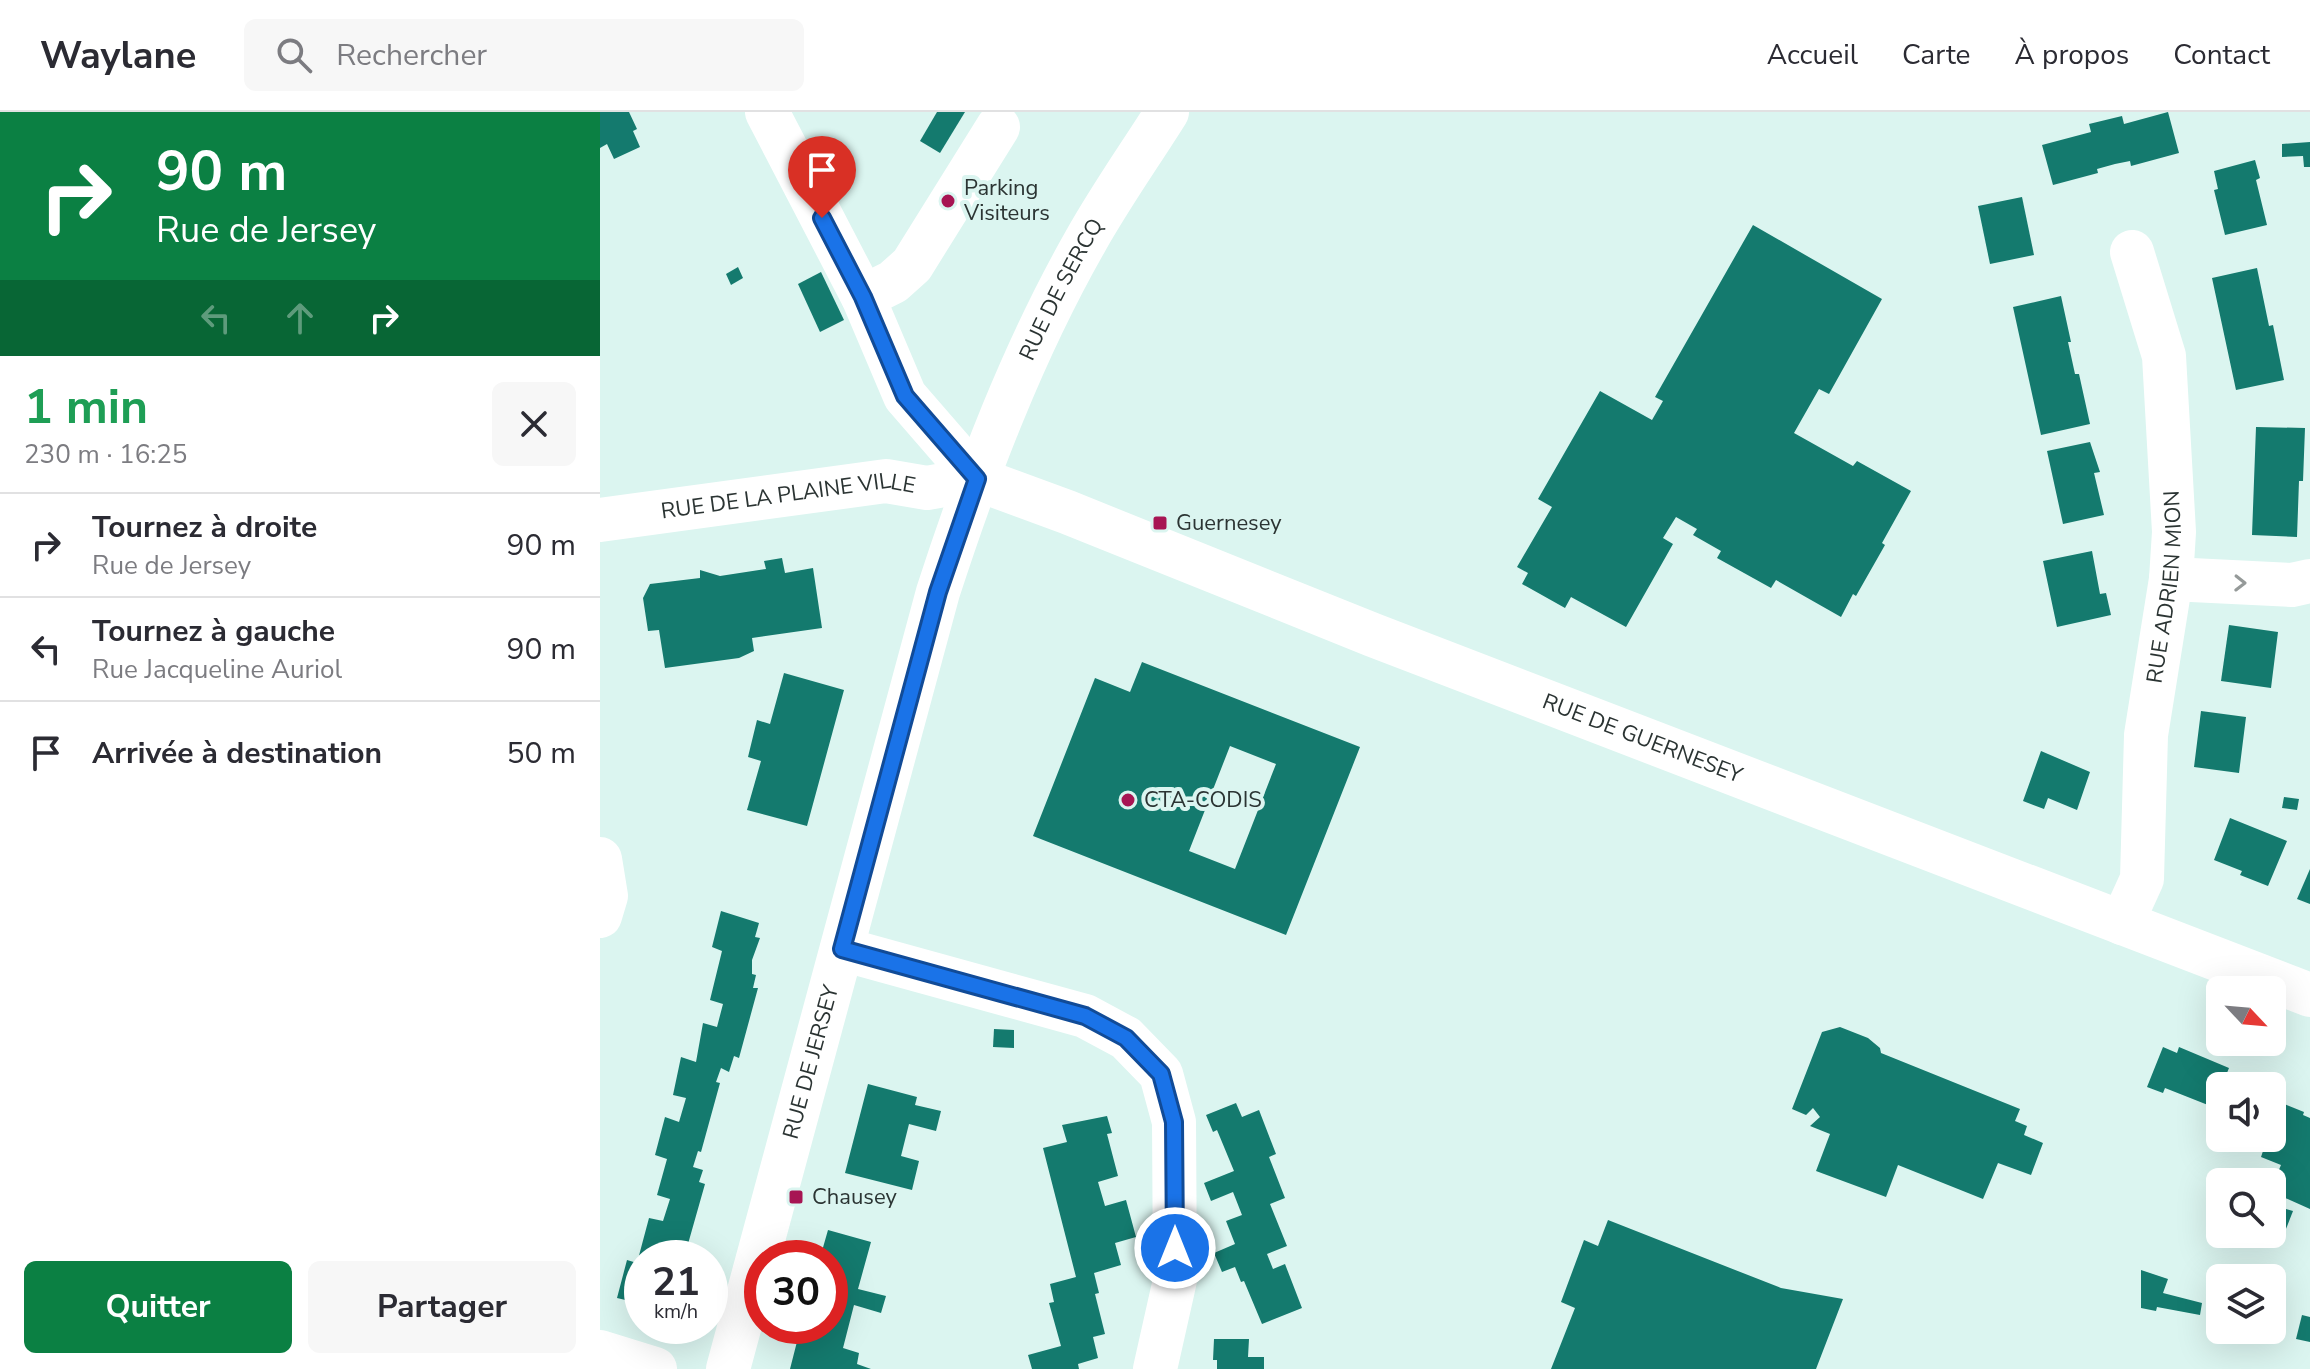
<!DOCTYPE html>
<html lang="fr">
<head>
<meta charset="utf-8">
<style>
	:root { --surface:#fff; --page:#f7f7f7; --text:#2b2b33; --muted:#7c7c81; --line:#e1e1e2; --accent:#0b8043 }
	body { margin:0; font-family:"Nunito Sans",sans-serif; background:var(--page); color:var(--text); height:100vh; display:flex; flex-direction:column; font-size:30px; white-space:nowrap }
	* { box-sizing:border-box; margin:0 }
	p { font-size:26px; color:var(--muted) }
	.icon { flex:none; width:44px; height:44px; fill:none; stroke:currentColor; stroke-width:2; stroke-linecap:round; stroke-linejoin:round }
	.map { position:relative; flex:1; overflow:hidden }
	.drawer { display:flex; flex-direction:column; background:var(--surface); width:600px }
	.drawer>* { flex:none }
	.hud { background:#0b8043; color:#fff; overflow:hidden }
	.needle { width:52px; rotate:116deg }
	.tools { position:absolute; left:1606px; top:864px; display:grid; gap:16px }
	.tools a { display:grid; place-items:center; width:80px; height:80px; border-radius:12px; background:var(--surface); box-shadow:0 8px 32px #0002; font-size:40px }
	.speed { position:absolute; left:24px; top:1128px; display:flex; gap:16px; font-size:40px; font-weight:700; text-align:center }
	.speed>* { display:grid; place-content:center; width:104px; height:104px; border-radius:50%; background:var(--surface); box-shadow:0 8px 32px #0002; line-height:1 }
	.speed small { font-size:20px; font-weight:400 }
	.speed .limit { border:12px solid #d22; background:#fff; color:#111 }
	.pin { position:absolute; display:grid; place-items:center; width:68px; height:68px; color:#fff; margin:-82px -34px; border-radius:50% 50% 50% 0; rotate:-45deg; box-shadow:0 0 8px #0007 }
	.pin .icon { rotate:45deg }
	.me { position:absolute; width:88px; margin:-44px; rotate:0deg; stroke-linejoin:round; filter:drop-shadow(0 0 6px #0008) }
	.turn { display:flex; align-items:center; gap:28px; height:168px; padding:0 24px; font-size:36px }
	.turn .icon { width:104px; height:104px; stroke-width:2.5 }
	.turn b { display:block; font-size:56px; line-height:68px }
	.lanes { display:flex; align-items:center; height:76px; padding:0 24px; background:#0003; justify-content:center; gap:40px; direction:ltr }
	.lanes .off { opacity:.35 }
	.round { display:grid; place-items:center; flex:none; width:84px; height:84px; border-radius:12px; background:var(--page) }
	.head { display:flex; align-items:center; justify-content:space-between; height:136px; padding:0 24px }
	h1 { font-size:48px; font-weight:700; line-height:60px; color:#1e9e55 }
	.cta { display:flex; gap:16px; margin-top:auto; padding:16px 24px }
	.cta a { flex:1; height:92px; border-radius:12px; background:var(--accent); color:#fff; font-size:32px; font-weight:700; line-height:92px; text-align:center }
	.cta a+a { background:var(--page); color:var(--text) }
	ul { padding:0; list-style:none }
	li { display:flex; align-items:center; gap:24px; height:104px; padding:0 24px; border-top:2px solid var(--line) }
	li div { flex:1 }
	li b { display:block; font-size:30px }
	li em { font-style:normal }
	header { display:flex; align-items:center; gap:48px; box-sizing:border-box; height:112px; padding:0 40px; background:var(--surface); border-bottom:2px solid var(--line) }
	header strong { font-size:38px }
	nav { display:flex; gap:44px; margin-inline-start:auto; font-size:28px }
	.search { width:560px; height:72px; background:var(--page); display:flex; align-items:center; gap:20px; box-sizing:border-box; padding:0 28px; border-radius:12px; color:var(--muted); font-size:30px }
	main { display:flex; flex:1; min-height:0 }
	.map>svg:first-child { display:block }
	.building { fill:#147a6e; fill-rule:evenodd }
	.lines { fill:none; stroke-linecap:round; stroke-linejoin:round }
	.minor { stroke:#fff; stroke-width:44 }
	.oneway { stroke:#959a99 }
	.route-casing { stroke:#114b97; stroke-width:20 }
	.route { stroke:#1a73e8; stroke-width:14 }
	.poi-dot { fill:#a71553; stroke:#dbf5f0; stroke-width:3 }
	.labels { text-anchor:middle; dominant-baseline:central; stroke-width:8; stroke-linejoin:round; paint-order:stroke }
	.poi-label { font-size:22px; fill:#2b3433; stroke:#dbf5f0; text-anchor:start }
	.street-label { font-size:22px; fill:#2b3433; stroke:#dbf5f0 }
</style>
</head>
<body>
<header>
<strong>Waylane</strong>
<div class="search"><svg class="icon" aria-label="search" viewBox="0 0 24 24"><circle cx="10" cy="10" r="6"/><path d="M15 15l6 6"/></svg>Rechercher</div>
<nav><a>Accueil</a><a>Carte</a><a>À propos</a><a>Contact</a></nav>
</header>
<main>
<section class="drawer">
<div class="hud">
<div class="turn"><svg class="icon" aria-label="right" viewBox="0 0 24 24"><path d="M7 20v-9h11M14 6l5 5-5 5"/></svg><div><b>90 m</b>Rue de Jersey</div></div>
<div class="lanes"><svg class="icon off" aria-label="left" viewBox="0 0 24 24"><path d="M17 20v-9H6M10 6l-5 5 5 5"/></svg><svg class="icon off" aria-label="ahead" viewBox="0 0 24 24"><path d="M12 20V5M6 11l6-6 6 6"/></svg><svg class="icon" aria-label="right" viewBox="0 0 24 24"><path d="M7 20v-9h11M14 6l5 5-5 5"/></svg></div>
</div>
<div class="head"><div><h1>1 min</h1><p>230 m · 16:25</p></div><a class="round"><svg class="icon" aria-label="close" viewBox="0 0 24 24"><path d="M6 6l12 12M18 6L6 18"/></svg></a></div>
<ul>
<li><svg class="icon" aria-label="right" viewBox="0 0 24 24"><path d="M7 20v-9h11M14 6l5 5-5 5"/></svg><div><b>Tournez à droite</b><p>Rue de Jersey</p></div><em>90 m</em></li>
<li><svg class="icon" aria-label="left" viewBox="0 0 24 24"><path d="M17 20v-9H6M10 6l-5 5 5 5"/></svg><div><b>Tournez à gauche</b><p>Rue Jacqueline Auriol</p></div><em>90 m</em></li>
<li><svg class="icon" aria-label="arrive" viewBox="0 0 24 24"><path d="M6 21V4h12l-3 4 3 4H6"/></svg><div><b>Arrivée à destination</b></div><em>50 m</em></li>
</ul>
<div class="cta"><a>Quitter</a><a>Partager</a></div>
</section>
<div class="map">
<svg width="1710" height="1257" viewBox="0 0 1710 1257">
	<rect width="100%" height="100%" fill="#dbf5f0"/>
	<g class="building">
		<polygon points="0,0 29,0 37,17 33,19 40,35 14,47 7,32 0,36"/>
		<polygon points="337,0 365,0 340,41 320,29"/>
		<polygon points="1568,0 1579,41 1531,54 1530,49 1515,52 1497,57 1498,61 1453,73 1442,33 1491,20 1489,12 1522,4 1524,12"/>
		<polygon points="1710,30 1710,55 1704,55 1703,44 1682,45 1682,32"/>
		<polygon points="1655,48 1660,66 1656,68 1667,113 1625,123 1614,78 1618,77 1614,59"/>
		<polygon points="1422,85 1434,143 1390,152 1378,94"/>
		<polygon points="1153,113 1282,187 1229,282 1219,277 1194,321 1253,354 1257,349 1311,379 1282,431 1285,433 1256,484 1253,482 1241,505 1176,468 1171,476 1117,446 1121,439 1093,423 1097,417 1076,405 1063,426 1073,432 1026,515 971,485 965,496 922,472 928,461 917,455 952,395 938,387 1000,279 1052,308 1063,289 1055,285"/>
		<polygon points="138,155 143,166 131,173 126,162"/>
		<polygon points="1657,156 1669,214 1673,213 1684,268 1636,278 1612,166"/>
		<polygon points="221,160 244,208 220,220 198,172"/>
		<polygon points="1461,184 1471,230 1468,230 1475,262 1479,262 1490,312 1441,323 1413,195"/>
		<polygon points="1656,315 1705,316 1703,369 1699,369 1697,425 1652,423"/>
		<polygon points="1490,330 1500,360 1494,361 1504,403 1463,412 1447,339"/>
		<polygon points="1492,439 1500,482 1506,481 1511,503 1457,515 1443,449"/>
		<polygon points="182,446 185,461 213,456 222,516 152,526 154,539 139,546 65,556 59,518 48,519 43,486 50,472 100,466 100,458 120,464 166,457 164,449"/>
		<polygon points="1629,513 1678,520 1671,576 1621,569"/>
		<path d="M542,550L760,635L686,823L433,724L495,566L530,580ZM630,634L676,652L635,757L589,739Z"/>
		<polygon points="184,561 244,578 207,714 147,698 161,649 148,645 157,608 170,612"/>
		<polygon points="1601,599 1646,605 1639,661 1594,655"/>
		<polygon points="1441,639 1490,660 1477,698 1448,686 1444,697 1423,689"/>
		<polygon points="1684,685 1699,687 1697,698 1682,696"/>
		<polygon points="1630,706 1687,729 1668,774 1640,763 1642,759 1614,748"/>
		<polygon points="1710,757 1710,792 1697,787"/>
		<polygon points="121,799 159,811 155,825 160,826 152,848 152,862 156,863 153,876 158,876 139,946 134,944 129,960 121,956 116,970 120,971 101,1040 98,1039 93,1055 103,1058 99,1070 105,1072 86,1139 81,1139 80,1146 42,1146 42,1192 17,1186 27,1148 37,1151 49,1106 63,1109 70,1087 57,1083 67,1047 55,1043 65,1005 79,1010 86,986 73,983 81,945 96,950 103,911 117,915 123,892 110,888 122,839 112,835"/>
		<polygon points="1240,915 1268,926 1280,936 1281,941 1420,997 1415,1009 1427,1014 1424,1023 1443,1031 1431,1063 1398,1051 1383,1087 1298,1053 1286,1085 1216,1059 1230,1022 1210,1014 1220,1005 1213,996 1206,1003 1192,997 1222,920"/>
		<polygon points="394,917 414,918 414,936 393,935"/>
		<polygon points="1563,935 1577,941 1579,935 1629,956 1613,995 1565,976 1563,981 1547,975"/>
		<polygon points="268,972 317,985 315,993 341,999 336,1019 309,1012 301,1044 319,1049 312,1078 245,1061"/>
		<polygon points="1672,987 1704,1000 1703,1003 1710,1006 1710,1097 1672,1080 1672,1074 1681,1053 1661,1045 1665,1033 1649,1026 1672,1026"/>
		<polygon points="636,991 642,1005 659,998 676,1042 669,1045 685,1086 670,1092 687,1134 667,1142 673,1157 685,1152 702,1196 662,1212 644,1169 641,1170 635,1155 622,1160 614,1141 635,1132 626,1109 642,1103 633,1080 611,1089 604,1071 634,1059 617,1018 613,1020 606,1003"/>
		<polygon points="507,1004 512,1021 507,1022 518,1064 498,1070 505,1094 526,1088 536,1125 515,1131 521,1153 494,1161 499,1181 495,1182 505,1222 493,1225 498,1246 478,1252 479,1257 432,1257 428,1243 461,1234 449,1191 454,1190 450,1172 476,1165 443,1036 467,1030 462,1013"/>
		<polygon points="1686,1097 1693,1099 1684,1122 1677,1119"/>
		<polygon points="1008,1108 1181,1176 1243,1187 1216,1257 951,1257 975,1196 961,1190 984,1128 998,1134"/>
		<polygon points="228,1118 271,1130 258,1177 286,1184 281,1201 254,1193 243,1236 259,1241 257,1252 271,1257 190,1257 201,1214 230,1214 230,1146 220,1146"/>
		<polygon points="1541,1158 1568,1167 1563,1181 1602,1191 1600,1203 1557,1195 1556,1199 1541,1196"/>
		<polygon points="1702,1203 1710,1205 1710,1230 1696,1227"/>
		<polygon points="614,1227 649,1227 648,1245 664,1245 664,1257 617,1257 617,1248 613,1248"/>
	</g>
	<g class="lines">
		<g class="minor">
			<path id="s1" d="M167,0L263,185L305,284L377,367L467,400L773,523L1710,883"/>
			<polyline points="263,185 293,170 312,153 398,15"/>
			<path id="s2" d="M0,408L286,369L327,376L377,367"/>
			<polyline points="1571,467 1692,473 1710,469"/>
			<polyline points="0,747 6,784 0,804"/>
			<path id="s3" d="M1522,811L1542,767L1546,623L1571,467L1574,420L1564,244L1532,140"/>
			<polyline points="242,837 485,904 526,926 561,962 574,1010 575,1168 555,1257"/>
			<polyline points="0,1240 55,1257"/>
			<path id="s4" d="M128,1257L338,480C377,360 423,239 485,130C510,85 540,43 567,0"/>
		</g>
	</g>
	<defs><path id="oneway-chevron" d="M-2-3.5L2.5 0L-2 3.5" fill="none" stroke-width="1.6" stroke-linecap="round" stroke-linejoin="round" transform="scale(2)"/></defs>
	<use class="oneway" href="#oneway-chevron" transform="translate(1640 471) rotate(1)"/>
	<g class="lines">
		<g class="route-casing">
			<polyline id="route" points="222,106 263,185 305,284 377,367 338,480 242,837 485,904 526,926 561,962 574,1010 575,1136"/>
		</g>
		<use href="#route" class="route"/>
	</g>
	<g class="poi-dot">
		<circle cx="348" cy="89" r="8"/>
		<rect x="552" y="403" width="16" height="16" rx="4"/>
		<circle cx="528" cy="688" r="8"/>
		<rect x="188" y="1077" width="16" height="16" rx="4"/>
	</g>
	<g class="labels">
		<g class="poi-label">
			<text x="364" y="76">Parking<tspan x="364" dy="25">Visiteurs</tspan></text>
			<text x="576" y="411">Guernesey</text>
			<text x="544" y="688">CTA-CODIS</text>
			<text x="212" y="1085">Chausey</text>
		</g>
		<g class="street-label">
			<text stroke="none"><textPath href="#s4" startOffset="1132">RUE DE SERCQ</textPath></text>
			<text stroke="none"><textPath href="#s2" startOffset="190">RUE DE LA PLAINE VILLE</textPath></text>
			<text stroke="none"><textPath href="#s3" startOffset="342">RUE ADRIEN MION</textPath></text>
			<text stroke="none"><textPath href="#s1" startOffset="1140">RUE DE GUERNESEY</textPath></text>
			<text stroke="none"><textPath href="#s4" startOffset="318">RUE DE JERSEY</textPath></text>
		</g>
	</g>
</svg>
<div class="tools">
<a><svg class="needle" viewBox="-14 -14 28 28"><path d="M0-13l5 13h-10z" fill="#e53935"/><path d="M0 13l5-13h-10z" fill="#7c7c81"/></svg></a>
<a><svg class="icon" aria-label="sound" viewBox="0 0 24 24"><path d="M4 9h4l5-4v14l-5-4H4zM17 9q2 3 0 6"/></svg></a>
<a><svg class="icon" aria-label="search" viewBox="0 0 24 24"><circle cx="10" cy="10" r="6"/><path d="M15 15l6 6"/></svg></a>
<a><svg class="icon" aria-label="layers" viewBox="0 0 24 24"><path d="M12 4l9 5-9 5-9-5zM3 14l9 5 9-5"/></svg></a>
</div>
<div class="speed"><div>21<small>km/h</small></div><div class="limit">30</div></div>
<div class="pin" style="left:222px;top:106px;background:#d93025"><svg class="icon" aria-label="arrive" viewBox="0 0 24 24"><path d="M6 21V4h12l-3 4 3 4H6"/></svg></div>
<svg class="me" style="left:575px;top:1136px" viewBox="-20 -20 40 40"><circle r="17" fill="#1a73e8" stroke="#fff" stroke-width="3"/><path d="M0-11L8 9 0 5-8 9z" fill="#fff"/></svg>
</div>
</main>
</body>
</html>
